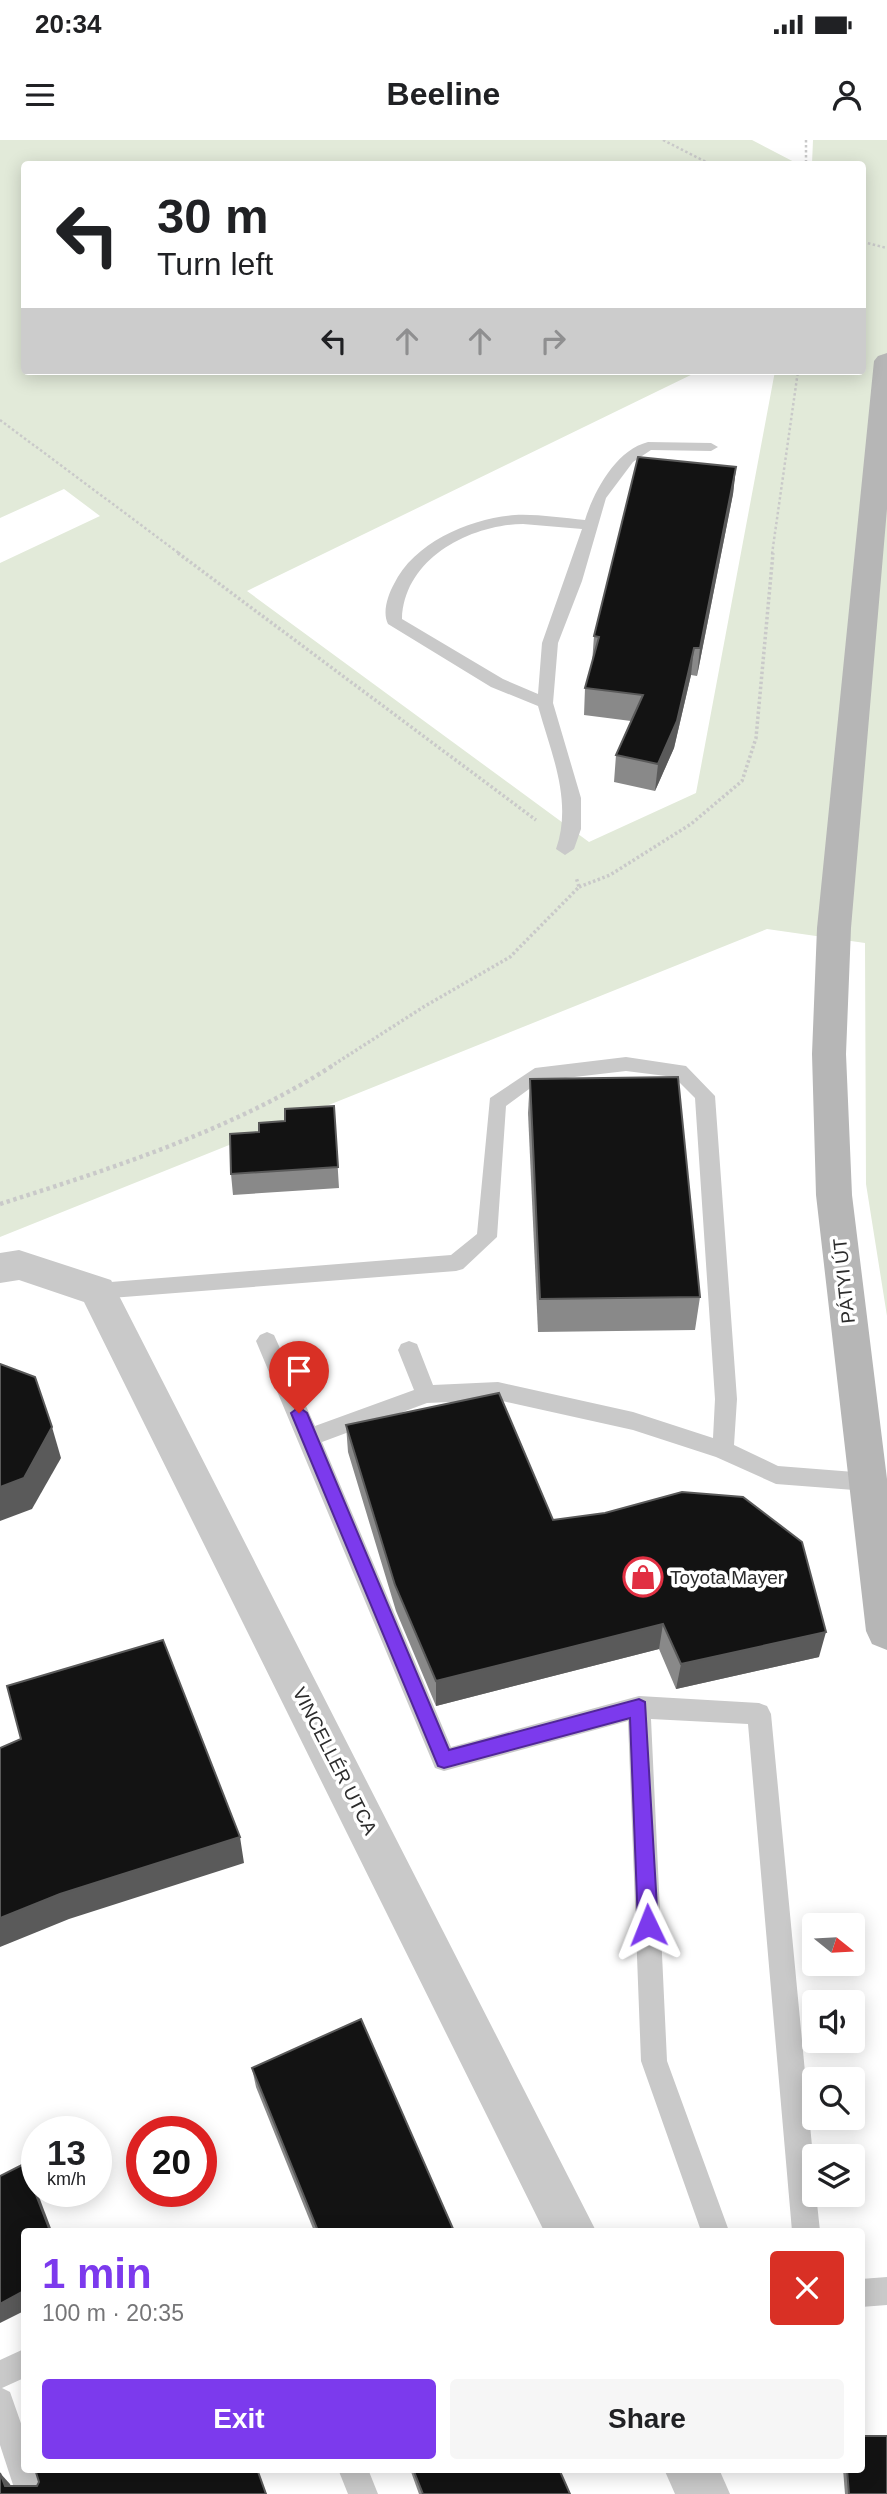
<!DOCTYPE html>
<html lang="en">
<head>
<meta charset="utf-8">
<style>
	:root { --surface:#fff; --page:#f6f6f6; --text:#202124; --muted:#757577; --accent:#7c3aed }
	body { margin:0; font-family:Arial,sans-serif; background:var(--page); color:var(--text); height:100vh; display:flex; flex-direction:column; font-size:26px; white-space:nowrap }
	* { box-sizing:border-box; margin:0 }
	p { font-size:23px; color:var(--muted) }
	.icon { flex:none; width:38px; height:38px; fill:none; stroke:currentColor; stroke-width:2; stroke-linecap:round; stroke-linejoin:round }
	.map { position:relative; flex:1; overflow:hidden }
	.sheet { position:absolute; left:21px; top:2088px; width:844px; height:245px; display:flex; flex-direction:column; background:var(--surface); border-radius:7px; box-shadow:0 4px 18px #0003 }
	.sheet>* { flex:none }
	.guide { position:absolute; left:21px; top:21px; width:845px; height:214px; border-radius:7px; box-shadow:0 4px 18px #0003; background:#fff; color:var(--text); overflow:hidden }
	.needle { width:46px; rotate:108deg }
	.fabs { position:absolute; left:802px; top:1773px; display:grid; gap:14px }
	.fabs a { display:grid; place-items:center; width:63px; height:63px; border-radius:7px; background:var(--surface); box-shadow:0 4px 18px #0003; font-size:35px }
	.speed { position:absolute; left:21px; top:1976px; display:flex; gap:14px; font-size:35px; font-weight:700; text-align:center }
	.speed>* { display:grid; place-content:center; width:91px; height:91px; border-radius:50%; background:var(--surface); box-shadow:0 4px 18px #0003; line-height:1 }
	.speed small { font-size:18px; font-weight:400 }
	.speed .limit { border:10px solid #d22; background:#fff; color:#111 }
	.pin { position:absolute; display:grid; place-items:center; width:60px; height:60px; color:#fff; margin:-72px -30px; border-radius:50% 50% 50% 0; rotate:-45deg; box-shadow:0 0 7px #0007 }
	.pin .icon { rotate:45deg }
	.me { position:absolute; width:77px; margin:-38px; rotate:358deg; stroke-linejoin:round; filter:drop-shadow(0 0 5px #0008) }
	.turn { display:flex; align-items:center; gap:24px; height:147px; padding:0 21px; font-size:32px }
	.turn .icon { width:91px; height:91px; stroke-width:2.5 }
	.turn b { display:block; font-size:49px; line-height:60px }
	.lanes { display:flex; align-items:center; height:66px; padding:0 21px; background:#0003; justify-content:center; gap:35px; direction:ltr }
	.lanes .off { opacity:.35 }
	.round { display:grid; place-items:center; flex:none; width:74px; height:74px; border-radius:7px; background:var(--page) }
	.head { display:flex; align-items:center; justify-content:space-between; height:119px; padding:0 21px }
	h1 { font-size:42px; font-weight:600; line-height:52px; color:var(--accent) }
	.primary-button { display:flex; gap:14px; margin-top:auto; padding:14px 21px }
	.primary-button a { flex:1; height:80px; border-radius:7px; background:var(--accent); color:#fff; font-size:28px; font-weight:600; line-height:80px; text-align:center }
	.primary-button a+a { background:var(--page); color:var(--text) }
	.status { display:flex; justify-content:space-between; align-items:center; height:49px; padding:0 35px; background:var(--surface); direction:ltr }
	.status svg { height:19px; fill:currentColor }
	header { display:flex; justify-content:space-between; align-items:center; height:91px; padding:0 21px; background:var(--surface); font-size:32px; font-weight:600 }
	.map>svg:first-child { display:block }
	.green { fill:#e2ead9 }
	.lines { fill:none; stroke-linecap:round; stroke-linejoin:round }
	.path-far2 { stroke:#c9c9c9; stroke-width:2.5; stroke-dasharray:2.5 2.5; stroke-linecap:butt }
	.path-far1 { stroke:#c9c9c9; stroke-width:3.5; stroke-dasharray:2.5 2.5; stroke-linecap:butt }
	.path { stroke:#c9c9c9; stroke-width:4.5; stroke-dasharray:3.5 3.5; stroke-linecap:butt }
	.service { fill:#c9c9c9; fill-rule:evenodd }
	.minor { fill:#c9c9c9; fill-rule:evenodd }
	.secondary { fill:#b6b6b6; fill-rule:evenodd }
	.wall { fill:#898989 }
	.shaded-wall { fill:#5a5a5a }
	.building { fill:#131313; stroke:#5a5a5a; stroke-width:2 }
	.route { fill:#7c3aed; stroke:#51269a; stroke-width:2 }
	.labels { text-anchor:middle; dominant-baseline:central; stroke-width:7; stroke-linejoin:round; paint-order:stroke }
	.street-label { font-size:19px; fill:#2c2c2c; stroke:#fff }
	.poi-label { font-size:19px; fill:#2c2c2c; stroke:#fff; text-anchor:start }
</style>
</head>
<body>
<div class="status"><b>20:34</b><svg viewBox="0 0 49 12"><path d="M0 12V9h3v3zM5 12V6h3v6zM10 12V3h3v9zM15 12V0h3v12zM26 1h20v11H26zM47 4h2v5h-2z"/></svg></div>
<header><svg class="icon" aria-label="menu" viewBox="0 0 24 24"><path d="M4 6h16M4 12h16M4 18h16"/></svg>Beeline<svg class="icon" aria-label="person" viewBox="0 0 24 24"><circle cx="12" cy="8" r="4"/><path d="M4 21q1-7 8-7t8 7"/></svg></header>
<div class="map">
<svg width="887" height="2354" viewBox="0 0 887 2354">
	<rect width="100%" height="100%" fill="#fff"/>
	<polygon class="green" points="0,0 752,0 798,24 24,24 24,231 699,231 247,451 589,702 696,653 775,231 863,231 863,24 812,24 813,0 887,0 887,1176 866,1044 865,803 767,789 0,1097 0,423 100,376 64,349 0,378"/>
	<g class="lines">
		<g class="path-far2">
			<polyline points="663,0 710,24"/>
			<polyline points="806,0 806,24"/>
			<polyline points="863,102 887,108"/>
			<polyline points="0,280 180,414"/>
			<polyline points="772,414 798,231"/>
		</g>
		<g class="path-far1">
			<polyline points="178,413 536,680"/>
			<polyline points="579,747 610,735 691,684 742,641 756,598 773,413"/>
			<polyline points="330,927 425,866 510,817 579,747 576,737"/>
		</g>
		<path class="path" d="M0,1064C113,1028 232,990 332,926"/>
		<g class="service">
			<path d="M648,302L711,303L718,307L711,311L651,310L633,322L606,358L582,441L558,503L553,563L581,658V689L574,709L565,715L556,709C573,661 551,613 538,566L491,547L388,484C382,472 388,455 394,444C414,402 471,378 515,375C538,374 562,378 585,380C594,351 616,310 648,302ZM523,384L582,389L542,503L538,554L503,539L402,479C404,419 469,385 523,384Z"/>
			<polygon points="626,917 686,926 715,956 737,1259 734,1305 778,1326 867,1333 875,1335 878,1342 875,1349 867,1351 776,1344 716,1317 633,1290 498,1260 427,1263 322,1302 451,1607 639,1556 759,1563 767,1566 771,1574 814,2027 814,2054 816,2054 820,2091 792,2091 748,1584 651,1579 667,1921 729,2091 701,2091 641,1921 628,1581 444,1631 435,1628 256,1201 260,1195 267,1192 274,1195 315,1286 414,1250 398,1210 401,1204 409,1201 417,1204 433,1245 498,1242 633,1272 713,1298 715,1259 695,958 674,937 626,931 540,941 506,966 497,1097 463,1129 456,1131 98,1159 91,1157 88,1151 91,1145 98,1143 451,1115 477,1094 490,958 535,928"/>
			<polygon points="887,2137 887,2165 861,2167 861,2139"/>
			<polygon points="24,2209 24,2238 2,2248 10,2252 24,2292 24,2329 37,2329 46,2354 16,2354 0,2305 0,2220"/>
			<polygon points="338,2329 368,2329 378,2354 348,2354"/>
		</g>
		<g class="minor">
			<polygon points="19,1110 111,1140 596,2091 544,2091 84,1162 19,1140 0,1143 0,1113"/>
			<polygon points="664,2329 719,2329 730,2354 675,2354"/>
		</g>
		<polygon class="secondary" points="887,213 887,369 851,788 846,914 852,1055 887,1339 887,1510 872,1504 866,1491 816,1055 812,914 817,788 874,221 878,216"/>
	</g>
	<g class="wall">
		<polygon points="736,327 733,354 697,536 691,535 674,608 655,651 614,642 616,615 631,581 584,575 585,548 592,523 594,496"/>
		<polygon points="530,939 700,1157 695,1190 538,1192 528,973"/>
		<polygon points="334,966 339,1048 233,1055 231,1034 285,981"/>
		<polygon points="346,1285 553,1380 819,1517 676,1549 659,1509 436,1566 396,1471 348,1312"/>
		<polygon points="252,1928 454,2091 314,2091 256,1947"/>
		<polygon points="410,2329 559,2329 570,2354 419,2354"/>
		<polygon points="843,2329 861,2329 887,2354 845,2354"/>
	</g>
	<g class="shaded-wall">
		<polygon points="736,327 733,354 697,536 700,508"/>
		<polygon points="694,508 691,535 674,608 655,651 658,624"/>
		<polygon points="52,1287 61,1318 32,1369 0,1381 0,1347"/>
		<polygon points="663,1484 659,1509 436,1566 436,1541"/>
		<polygon points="826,1492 819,1517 676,1549 681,1524"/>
		<polygon points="240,1697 244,1723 69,1779 0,1807 0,1778 60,1754"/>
		<polygon points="24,2024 33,2041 52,2091 50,2091"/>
		<polygon points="24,2151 24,2171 0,2183 0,2164"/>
		<polygon points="0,2333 10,2344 14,2354 5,2346"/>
	</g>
	<g class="building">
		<polygon points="638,317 736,327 700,508 694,508 677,581 658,624 616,615 643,555 585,548 599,497 594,496"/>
		<polygon points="678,937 700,1157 540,1159 530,939"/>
		<polygon points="334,966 338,1027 231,1034 230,994 259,992 259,983 285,981 285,969"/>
		<polygon points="0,1224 35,1237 52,1287 24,1338 0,1347"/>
		<polygon points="499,1253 553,1380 605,1373 682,1352 743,1357 802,1402 826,1492 681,1524 663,1484 436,1541 395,1445 346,1285"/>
		<polygon points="163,1500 240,1697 60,1754 0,1778 0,1608 21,1599 7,1546"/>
		<polygon points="361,1879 454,2091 318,2091 252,1928"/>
		<polygon points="24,2024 50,2091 24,2091 24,2151 0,2164 0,2036"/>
		<polygon points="861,2296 887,2296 887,2354 849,2354 847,2329 861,2329"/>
		<polygon points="35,2329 257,2329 266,2354 0,2354 0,2333 5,2346 37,2346 39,2342"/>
		<polygon points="413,2329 559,2329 570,2354 423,2354"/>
	</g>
	<polygon class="route" points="299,1267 307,1273 449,1610 639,1559 645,1562 658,1785 655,1792 648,1794 641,1792 638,1785 630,1578 444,1628 438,1626 291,1273"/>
	<defs>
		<g id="shop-ring" transform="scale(2.0125)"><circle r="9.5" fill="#fff" stroke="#e12f42" stroke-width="1.5"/><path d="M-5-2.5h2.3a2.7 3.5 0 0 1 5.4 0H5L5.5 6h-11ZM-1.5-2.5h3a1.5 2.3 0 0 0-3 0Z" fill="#e12f42"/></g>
	</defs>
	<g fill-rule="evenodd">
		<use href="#shop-ring" x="643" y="1437"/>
	</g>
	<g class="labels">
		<g class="street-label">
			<text transform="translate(844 1141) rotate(-96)">PÁTYI ÚT</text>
			<text transform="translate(335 1621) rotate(63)">VINCELLÉR UTCA</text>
		</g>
		<g class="poi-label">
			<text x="670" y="1437">Toyota Mayer</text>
		</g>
	</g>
</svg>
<div class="fabs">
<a><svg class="needle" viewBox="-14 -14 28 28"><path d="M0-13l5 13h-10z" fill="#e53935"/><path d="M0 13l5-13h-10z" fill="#757577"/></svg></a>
<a><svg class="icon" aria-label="sound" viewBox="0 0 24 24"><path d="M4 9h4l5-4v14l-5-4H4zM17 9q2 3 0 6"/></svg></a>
<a><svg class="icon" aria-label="search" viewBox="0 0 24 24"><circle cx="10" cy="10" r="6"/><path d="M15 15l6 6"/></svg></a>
<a><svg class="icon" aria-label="layers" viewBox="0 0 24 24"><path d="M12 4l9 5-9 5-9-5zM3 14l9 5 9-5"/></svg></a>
</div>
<div class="speed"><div>13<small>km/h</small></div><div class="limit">20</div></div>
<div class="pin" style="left:299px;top:1273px;background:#d93025"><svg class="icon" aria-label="arrive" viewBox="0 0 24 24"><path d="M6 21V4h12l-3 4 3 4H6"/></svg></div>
<svg class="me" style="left:648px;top:1785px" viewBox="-20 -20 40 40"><path d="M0-17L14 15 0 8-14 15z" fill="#7c3aed" stroke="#fff" stroke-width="4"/></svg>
<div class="guide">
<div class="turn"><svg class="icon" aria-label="left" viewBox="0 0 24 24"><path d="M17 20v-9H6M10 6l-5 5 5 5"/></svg><div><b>30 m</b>Turn left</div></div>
<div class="lanes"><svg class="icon" aria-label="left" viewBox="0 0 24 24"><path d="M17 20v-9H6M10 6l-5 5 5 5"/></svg><svg class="icon off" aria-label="ahead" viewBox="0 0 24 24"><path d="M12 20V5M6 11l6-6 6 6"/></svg><svg class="icon off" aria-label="ahead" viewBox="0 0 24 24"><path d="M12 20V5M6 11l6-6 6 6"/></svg><svg class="icon off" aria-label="right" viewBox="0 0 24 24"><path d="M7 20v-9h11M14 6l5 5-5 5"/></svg></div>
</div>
<section class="sheet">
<div class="head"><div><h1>1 min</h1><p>100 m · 20:35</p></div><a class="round" style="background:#d93025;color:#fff"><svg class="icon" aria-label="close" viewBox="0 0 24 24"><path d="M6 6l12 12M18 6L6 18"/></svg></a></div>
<div class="primary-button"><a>Exit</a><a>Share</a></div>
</section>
</div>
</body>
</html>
